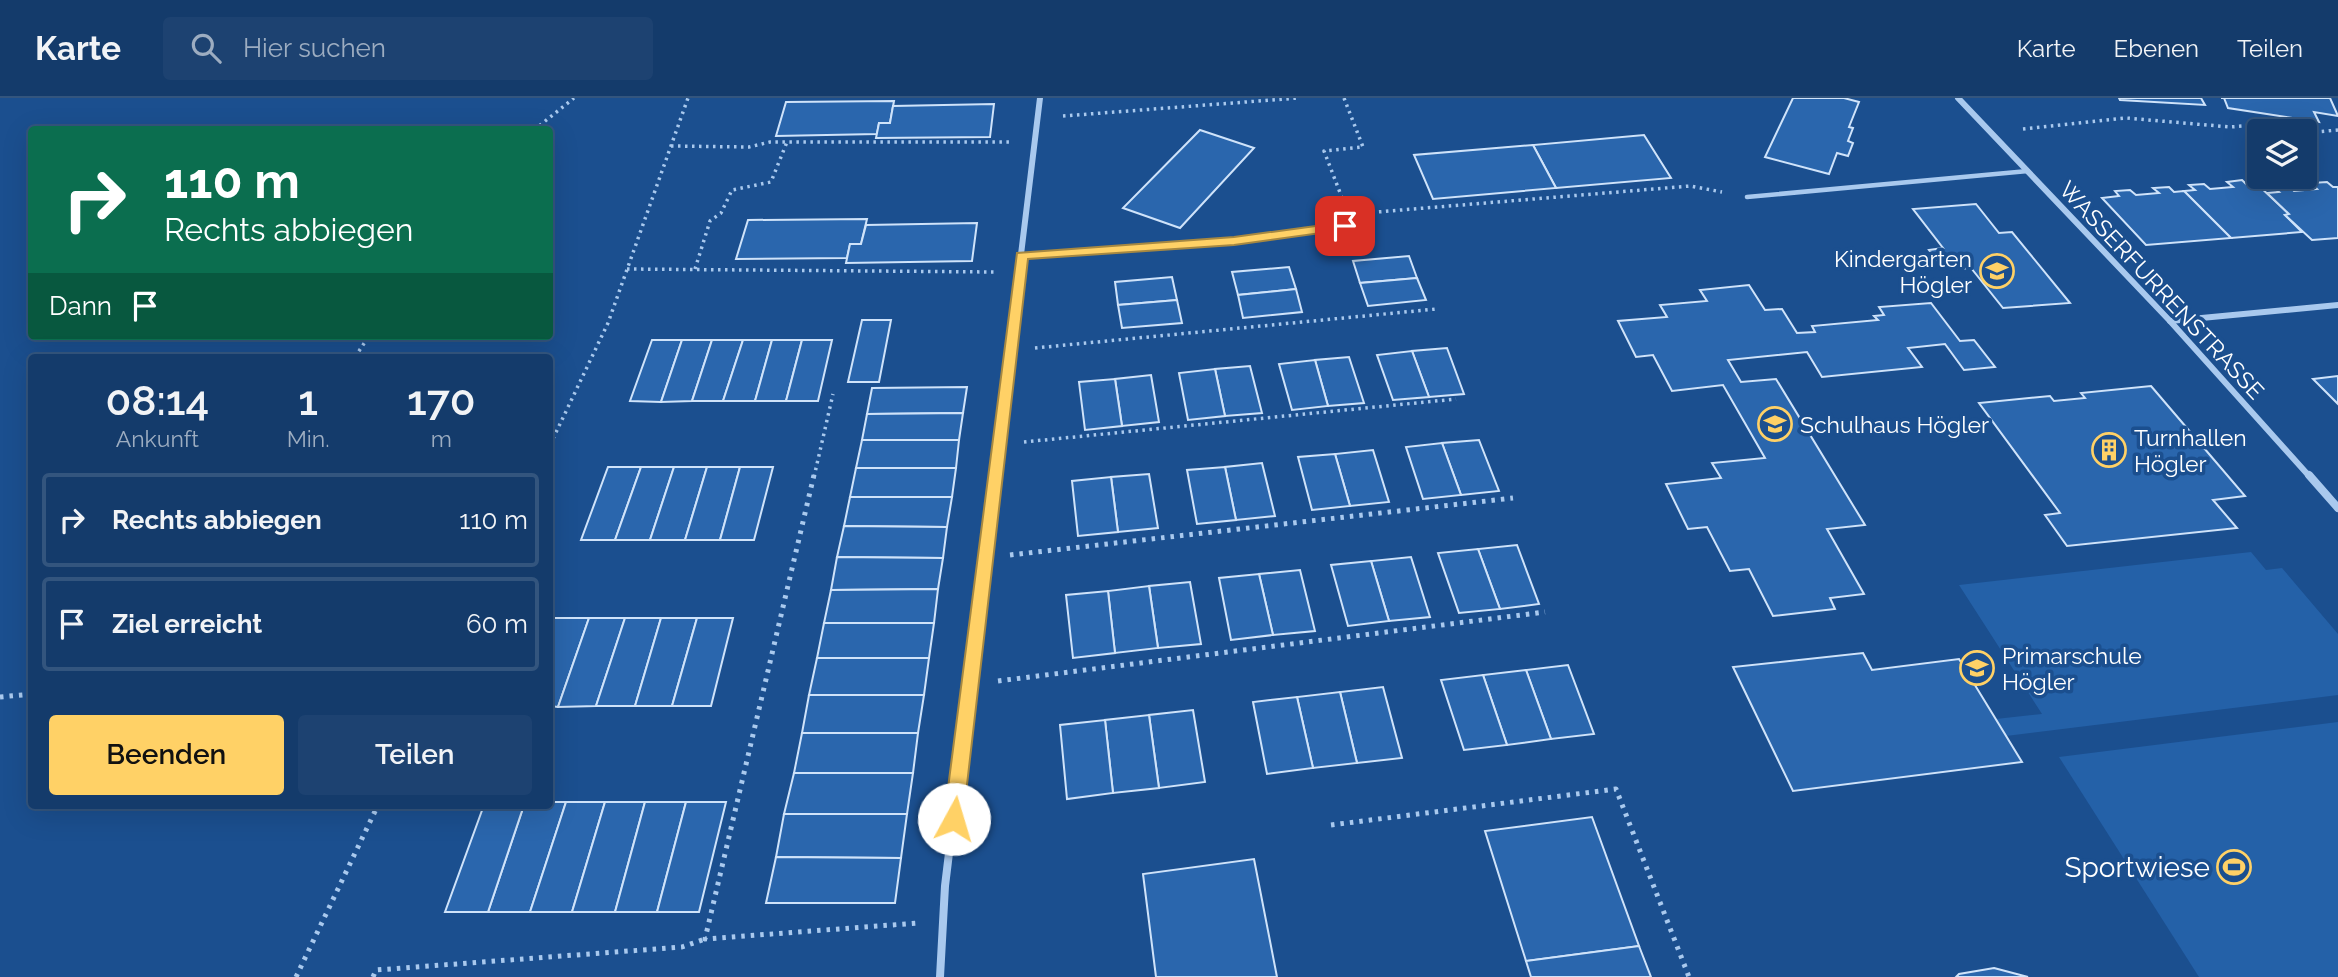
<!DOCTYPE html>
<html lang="de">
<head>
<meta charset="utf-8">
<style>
	:root { --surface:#143b6b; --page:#1d4271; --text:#f1f3f6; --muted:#9dadc1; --line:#33557e; --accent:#ffd166 }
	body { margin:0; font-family:Raleway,sans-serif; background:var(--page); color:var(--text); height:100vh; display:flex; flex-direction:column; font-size:26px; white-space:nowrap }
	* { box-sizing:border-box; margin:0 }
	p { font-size:23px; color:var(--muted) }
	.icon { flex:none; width:38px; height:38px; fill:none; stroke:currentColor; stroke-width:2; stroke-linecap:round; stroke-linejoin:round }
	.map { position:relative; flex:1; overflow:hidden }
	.sheet { position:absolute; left:28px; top:256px; width:525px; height:455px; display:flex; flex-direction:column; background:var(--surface); border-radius:7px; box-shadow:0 7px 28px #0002,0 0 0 2px var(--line) }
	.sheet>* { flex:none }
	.top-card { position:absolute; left:28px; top:28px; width:525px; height:214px; border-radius:7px; box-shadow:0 7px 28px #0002,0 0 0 2px var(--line); background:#0b6e4f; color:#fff; overflow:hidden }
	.fabs { position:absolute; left:2247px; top:21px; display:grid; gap:14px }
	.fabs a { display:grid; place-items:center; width:70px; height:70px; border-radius:7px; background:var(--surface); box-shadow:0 7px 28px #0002,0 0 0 2px var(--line); font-size:35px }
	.pin { position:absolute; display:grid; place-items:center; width:60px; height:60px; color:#fff; margin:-30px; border-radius:14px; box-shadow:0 4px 10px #0006 }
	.me { position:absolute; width:77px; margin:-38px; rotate:6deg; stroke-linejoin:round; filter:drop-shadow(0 0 5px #0008) }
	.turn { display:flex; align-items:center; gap:24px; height:147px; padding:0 21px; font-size:32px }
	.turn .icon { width:91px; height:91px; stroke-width:2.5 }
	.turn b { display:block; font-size:49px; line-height:60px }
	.then { display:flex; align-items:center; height:66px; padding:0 21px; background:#0003; gap:14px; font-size:26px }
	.eta { display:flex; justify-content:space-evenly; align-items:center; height:119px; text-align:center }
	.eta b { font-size:42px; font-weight:600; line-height:49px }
	.cta { display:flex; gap:14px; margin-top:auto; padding:14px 21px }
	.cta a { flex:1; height:80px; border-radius:7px; background:var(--accent); color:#111; font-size:28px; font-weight:600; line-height:80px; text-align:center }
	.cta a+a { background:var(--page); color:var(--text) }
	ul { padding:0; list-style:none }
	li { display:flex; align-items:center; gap:21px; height:94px; margin:0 14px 10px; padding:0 7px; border:4px solid var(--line); border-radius:7px }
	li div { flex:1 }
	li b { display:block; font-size:26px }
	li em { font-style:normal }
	header { display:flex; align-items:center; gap:42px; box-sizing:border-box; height:98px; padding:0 35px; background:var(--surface); border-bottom:2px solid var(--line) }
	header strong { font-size:33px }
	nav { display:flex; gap:38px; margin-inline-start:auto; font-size:24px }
	.search { width:490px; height:63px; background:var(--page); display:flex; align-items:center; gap:18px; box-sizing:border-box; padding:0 24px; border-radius:7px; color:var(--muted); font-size:26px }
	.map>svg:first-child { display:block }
	.green { fill:#2461a8 }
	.building { fill:#2a66ad; stroke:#cfe3fa; stroke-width:2 }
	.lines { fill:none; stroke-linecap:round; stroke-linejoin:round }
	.path-far1 { stroke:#a9c9ee; stroke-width:3.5; stroke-dasharray:2.5 4.5; stroke-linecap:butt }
	.path { stroke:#a9c9ee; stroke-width:5; stroke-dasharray:3.5 6; stroke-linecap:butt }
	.service { stroke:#a9c9ee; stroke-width:4.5 }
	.minor-far1 { stroke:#a9c9ee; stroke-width:6 }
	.minor { stroke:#a9c9ee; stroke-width:8 }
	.route { fill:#ffd166; stroke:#a68842; stroke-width:2 }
	.labels { text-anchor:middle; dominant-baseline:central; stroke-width:7; stroke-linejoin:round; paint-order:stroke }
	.poi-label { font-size:23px; fill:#fff; stroke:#1b4f8f; text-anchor:start }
	.street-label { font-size:23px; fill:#fff; stroke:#1b4f8f }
	.near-poi-label { font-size:28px; fill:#fff; stroke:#1b4f8f; text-anchor:end }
</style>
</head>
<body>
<header>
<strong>Karte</strong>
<div class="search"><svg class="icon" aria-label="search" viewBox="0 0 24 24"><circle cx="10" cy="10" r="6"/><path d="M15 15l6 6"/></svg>Hier suchen</div>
<nav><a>Karte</a><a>Ebenen</a><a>Teilen</a></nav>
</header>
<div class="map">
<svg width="2338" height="879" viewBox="0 0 2338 879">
	<rect width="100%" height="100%" fill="#1b4f8f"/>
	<g class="green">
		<polygon points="2251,454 2266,472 2282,470 2338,536 2338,597 2006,638 1996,621 2042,616 1959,487"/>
		<polygon points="2338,624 2338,879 2199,879 2059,659"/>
	</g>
	<g class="building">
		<polygon points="1793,0 1844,0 1859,4 1849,29 1853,30 1848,43 1853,45 1848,58 1837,55 1829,76 1765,59"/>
		<polygon points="2119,0 2201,0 2205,7 2120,2"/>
		<polygon points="2221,0 2330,0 2338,18 2314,14 2319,24 2228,10 2224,0"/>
		<polygon points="894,3 890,25 879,25 877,36 776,38 786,4"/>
		<polygon points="994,6 990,39 876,40 879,25 890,25 893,8"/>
		<polygon points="1200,32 1254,50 1180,130 1123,110"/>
		<polygon points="1644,37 1671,80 1556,90 1533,47"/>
		<polygon points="1533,47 1556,90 1433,101 1414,57"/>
		<polygon points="2242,82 2248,88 2258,87 2289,116 2285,117 2302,134 2231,140 2184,93 2195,92 2189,87 2204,86 2210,91 2233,89 2227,84"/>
		<polygon points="2327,84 2333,89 2338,89 2338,140 2312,142 2285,117 2289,116 2267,95 2279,94 2272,88 2288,87 2294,93 2317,91 2311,85"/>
		<polygon points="2169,89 2174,94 2184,93 2231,140 2146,147 2102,100 2119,98 2115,93 2130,92 2136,97 2159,95 2153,90"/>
		<polygon points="1976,106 1999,135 2012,134 2070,205 2003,210 1971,170 1959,171 1954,166 1941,167 1929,152 1943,150 1913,111"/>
		<polygon points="867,121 861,146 850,146 847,160 736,161 748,122"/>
		<polygon points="977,125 972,163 846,165 850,146 861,146 866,127"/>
		<polygon points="1409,158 1417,180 1360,185 1353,163"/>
		<polygon points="1289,169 1296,191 1238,197 1232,174"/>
		<polygon points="1172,179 1177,202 1118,207 1115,184"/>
		<polygon points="1417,180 1426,202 1368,208 1360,185"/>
		<polygon points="1749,187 1765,212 1782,211 1797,235 1815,234 1812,228 1878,222 1874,218 1884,217 1879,209 1931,205 1960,243 1974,242 1995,269 1964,272 1945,246 1908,250 1922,269 1822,279 1807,254 1728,262 1741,284 1776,281 1865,427 1827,431 1864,496 1830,500 1835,511 1773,518 1749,471 1730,473 1707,429 1688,431 1666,386 1721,380 1712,365 1765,360 1723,287 1672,293 1653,257 1636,259 1618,223 1667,219 1660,207 1707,203 1700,192"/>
		<polygon points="1296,191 1302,214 1243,220 1238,197"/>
		<polygon points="1177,202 1182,225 1122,230 1118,207"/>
		<polygon points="862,222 891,222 879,284 848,284"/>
		<polygon points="652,242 682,242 661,304 630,303"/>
		<polygon points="682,242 712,242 692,303 661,304"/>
		<polygon points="712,242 743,242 723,303 692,303"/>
		<polygon points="743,242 772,242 755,303 723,303"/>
		<polygon points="772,242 802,242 786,303 755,303"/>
		<polygon points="802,242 832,242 818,303 786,303"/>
		<polygon points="1447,250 1464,296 1429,299 1412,253"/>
		<polygon points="1412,253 1429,299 1393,302 1377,257"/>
		<polygon points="1349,259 1364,305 1328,308 1315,262"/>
		<polygon points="1315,262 1328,308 1292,312 1279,266"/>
		<polygon points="1250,268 1262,315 1225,318 1215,271"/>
		<polygon points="1215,271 1225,318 1188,322 1179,275"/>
		<polygon points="1151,277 1159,324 1122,328 1115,281"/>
		<polygon points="2338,278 2338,306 2313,281"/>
		<polygon points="1115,281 1122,328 1085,332 1079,284"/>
		<polygon points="2151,288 2245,398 2213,402 2237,430 2067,448 2045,417 2060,415 1979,305 2050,298 2054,303 2085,300 2081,295"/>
		<polygon points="967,289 963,315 867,316 872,290"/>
		<polygon points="963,315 959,342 862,342 867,316"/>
		<polygon points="862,342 959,342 956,370 856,370"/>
		<polygon points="1479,342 1499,393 1461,397 1442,345"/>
		<polygon points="1442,345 1461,397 1423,401 1406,349"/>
		<polygon points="1373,352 1389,404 1350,408 1335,356"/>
		<polygon points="1335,356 1350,408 1312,412 1298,359"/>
		<polygon points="1262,365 1275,418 1236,422 1225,369"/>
		<polygon points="608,369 641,369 615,442 581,442"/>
		<polygon points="641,369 674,369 650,442 615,442"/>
		<polygon points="674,369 707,369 685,442 650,442"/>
		<polygon points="707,369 740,369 720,442 685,442"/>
		<polygon points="740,369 773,369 754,442 720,442"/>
		<polygon points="1225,369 1236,422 1197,426 1187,372"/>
		<polygon points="856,370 956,370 952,399 850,399"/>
		<polygon points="1149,376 1158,430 1118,434 1111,379"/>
		<polygon points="1111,379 1118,434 1078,438 1072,383"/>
		<polygon points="850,399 952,399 947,429 844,428"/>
		<polygon points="844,428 947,429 943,460 837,459"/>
		<polygon points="1517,447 1539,506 1500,511 1478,451"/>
		<polygon points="1478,451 1500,511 1459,515 1438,455"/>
		<polygon points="837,459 943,460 938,491 831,492"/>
		<polygon points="1411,459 1430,519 1389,523 1371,463"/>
		<polygon points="1371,463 1389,523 1348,528 1331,467"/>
		<polygon points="1300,472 1315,533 1273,537 1259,476"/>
		<polygon points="1259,476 1273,537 1231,542 1219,480"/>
		<polygon points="1190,484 1201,546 1158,550 1149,488"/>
		<polygon points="1149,488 1158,550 1115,555 1108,493"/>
		<polygon points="938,491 934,525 824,525 831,492"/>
		<polygon points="1108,493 1115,555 1073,560 1066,497"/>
		<polygon points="552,520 589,520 558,609 550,608 550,528"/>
		<polygon points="589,520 625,520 596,608 558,609"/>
		<polygon points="625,520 661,520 635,608 596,608"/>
		<polygon points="661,520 697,520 672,608 635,608"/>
		<polygon points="697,520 733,520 711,608 672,608"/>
		<polygon points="824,525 934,525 929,560 817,560"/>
		<polygon points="1863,555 1872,572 1959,561 2022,664 1793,693 1733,569"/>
		<polygon points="817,560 929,560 924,597 809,597"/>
		<polygon points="1568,567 1594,636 1551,641 1526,572"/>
		<polygon points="1526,572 1551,641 1507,647 1483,577"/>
		<polygon points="1483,577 1507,647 1464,652 1441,582"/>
		<polygon points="1383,589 1402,660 1357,665 1340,594"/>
		<polygon points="1340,594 1357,665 1313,670 1297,599"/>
		<polygon points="809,597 924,597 918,635 802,635"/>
		<polygon points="1297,599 1313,670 1267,676 1253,604"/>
		<polygon points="1193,612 1205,684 1159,690 1149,617"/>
		<polygon points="1149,617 1159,690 1113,695 1105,622"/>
		<polygon points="1105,622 1113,695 1067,701 1060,627"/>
		<polygon points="802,635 918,635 913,675 794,675"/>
		<polygon points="794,675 913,675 907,716 784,716"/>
		<polygon points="550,704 566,704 530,814 488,814 524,707 550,707"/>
		<polygon points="566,704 605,704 572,814 530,814"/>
		<polygon points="605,704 645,704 615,814 572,814"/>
		<polygon points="645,704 686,704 657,814 615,814"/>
		<polygon points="686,704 726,704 699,814 657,814"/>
		<polygon points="484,707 524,707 488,814 445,814"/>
		<polygon points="784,716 907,716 901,760 776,759"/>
		<polygon points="1592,719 1639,848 1526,863 1485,733"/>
		<polygon points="776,759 901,760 895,805 766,805"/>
		<polygon points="1254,761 1277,879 1156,879 1143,776"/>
		<polygon points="1639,848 1651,879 1531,879 1526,863"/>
		<polygon points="1994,870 2028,879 1956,879 1959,876"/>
	</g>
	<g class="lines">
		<g class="path-far1">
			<polyline points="1344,0 1363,49 1324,53 1344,105"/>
			<polyline points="1063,18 1298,0"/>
			<polyline points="2023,31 2126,20 2230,29 2281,25 2316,34 2338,32"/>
			<polyline points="534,32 574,0"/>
			<polyline points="671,48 749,49 770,44 1010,44"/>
			<polyline points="1365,115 1690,88 1722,94"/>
			<polyline points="627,171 994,174"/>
			<polyline points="695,171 710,123 721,115 732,92 771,84 787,44"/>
			<polyline points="1035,250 1436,211"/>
			<polyline points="355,259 369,238"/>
			<polyline points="1024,344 1456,301"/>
			<polyline points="550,347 608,225 688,0"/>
			<polyline points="814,379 833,296"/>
		</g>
		<g class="path">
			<polyline points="814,377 705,841 918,825"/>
			<polyline points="1010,457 1513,400"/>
			<polyline points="998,583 1545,514"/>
			<polyline points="0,599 32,596"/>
			<polyline points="1331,727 1616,691 1689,879"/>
			<polyline points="296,879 378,707"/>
			<polyline points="373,879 376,872 682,849 705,841"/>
		</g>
		<g class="service">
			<polyline points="1747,99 2028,73"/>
			<polyline points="1021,157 1234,143 1345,128"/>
		</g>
		<g class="minor-far1">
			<polyline points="1958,0 2170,223 2310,379"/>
			<polyline points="2170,223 2338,207"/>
			<polyline points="994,379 1040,0"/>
		</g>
		<g class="minor">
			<polyline points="2309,377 2338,410"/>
			<polyline points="940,879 945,788 995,377"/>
		</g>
	</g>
	<polygon class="route" points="1345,124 1350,125 1350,131 1234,147 1028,161 963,721 960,727 954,729 947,727 944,721 1017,155 1234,139"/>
	<defs>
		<g id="school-ring" transform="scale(1.75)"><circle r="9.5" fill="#1b4f8f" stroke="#ffd166" stroke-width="1.5"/><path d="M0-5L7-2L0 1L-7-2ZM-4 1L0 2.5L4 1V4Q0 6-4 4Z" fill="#ffd166"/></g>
		<g id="building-ring" transform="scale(1.75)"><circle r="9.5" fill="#1b4f8f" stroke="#ffd166" stroke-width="1.5"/><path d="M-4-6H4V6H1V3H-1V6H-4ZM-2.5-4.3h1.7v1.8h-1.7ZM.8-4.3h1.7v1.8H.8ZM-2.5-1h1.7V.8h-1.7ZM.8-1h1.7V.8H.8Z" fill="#ffd166"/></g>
		<g id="stadium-ring" transform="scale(1.75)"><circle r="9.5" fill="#1b4f8f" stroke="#ffd166" stroke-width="1.5"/><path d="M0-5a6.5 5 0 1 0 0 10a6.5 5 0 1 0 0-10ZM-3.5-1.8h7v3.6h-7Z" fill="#ffd166"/></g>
	</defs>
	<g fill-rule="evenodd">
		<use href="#school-ring" x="1997" y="173"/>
		<use href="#school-ring" x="1775" y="326"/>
		<use href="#building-ring" x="2109" y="352"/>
		<use href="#school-ring" x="1977" y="570"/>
		<use href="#stadium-ring" x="2234" y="769"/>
	</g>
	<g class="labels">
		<g class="poi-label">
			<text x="1972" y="160" text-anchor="end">Kindergarten<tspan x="1972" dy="26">Högler</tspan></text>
			<text x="1800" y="326">Schulhaus Högler</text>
			<text x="2134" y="339">Turnhallen<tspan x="2134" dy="26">Högler</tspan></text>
			<text x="2002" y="557">Primarschule<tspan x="2002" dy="26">Högler</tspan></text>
		</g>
		<g class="street-label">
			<text transform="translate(2162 192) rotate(47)">WASSERFURRENSTRASSE</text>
		</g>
		<g class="near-poi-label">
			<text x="2210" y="769">Sportwiese</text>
		</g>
	</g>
</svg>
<div class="fabs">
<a><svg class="icon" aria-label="layers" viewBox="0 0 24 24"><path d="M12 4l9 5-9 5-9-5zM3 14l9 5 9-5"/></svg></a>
</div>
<div class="pin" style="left:1345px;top:128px;background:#d93025"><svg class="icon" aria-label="arrive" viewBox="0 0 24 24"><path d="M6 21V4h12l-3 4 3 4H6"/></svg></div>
<svg class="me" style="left:954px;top:721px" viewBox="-20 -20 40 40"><circle r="19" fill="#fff"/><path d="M0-13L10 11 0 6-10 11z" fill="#ffd166"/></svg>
<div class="top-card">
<div class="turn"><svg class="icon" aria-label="right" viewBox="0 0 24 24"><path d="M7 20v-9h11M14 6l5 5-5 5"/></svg><div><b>110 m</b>Rechts abbiegen</div></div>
<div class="then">Dann<svg class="icon" aria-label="arrive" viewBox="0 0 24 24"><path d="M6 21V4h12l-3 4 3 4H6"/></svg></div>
</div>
<section class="sheet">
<div class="eta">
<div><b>08:14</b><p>Ankunft</p></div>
<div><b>1</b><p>Min.</p></div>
<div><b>170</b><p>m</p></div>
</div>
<ul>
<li><svg class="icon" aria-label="right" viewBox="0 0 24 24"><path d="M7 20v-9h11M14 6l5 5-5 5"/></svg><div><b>Rechts abbiegen</b></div><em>110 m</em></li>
<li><svg class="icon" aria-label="arrive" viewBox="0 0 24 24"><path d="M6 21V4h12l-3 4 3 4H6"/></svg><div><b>Ziel erreicht</b></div><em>60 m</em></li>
</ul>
<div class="cta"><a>Beenden</a><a>Teilen</a></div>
</section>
</div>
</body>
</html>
